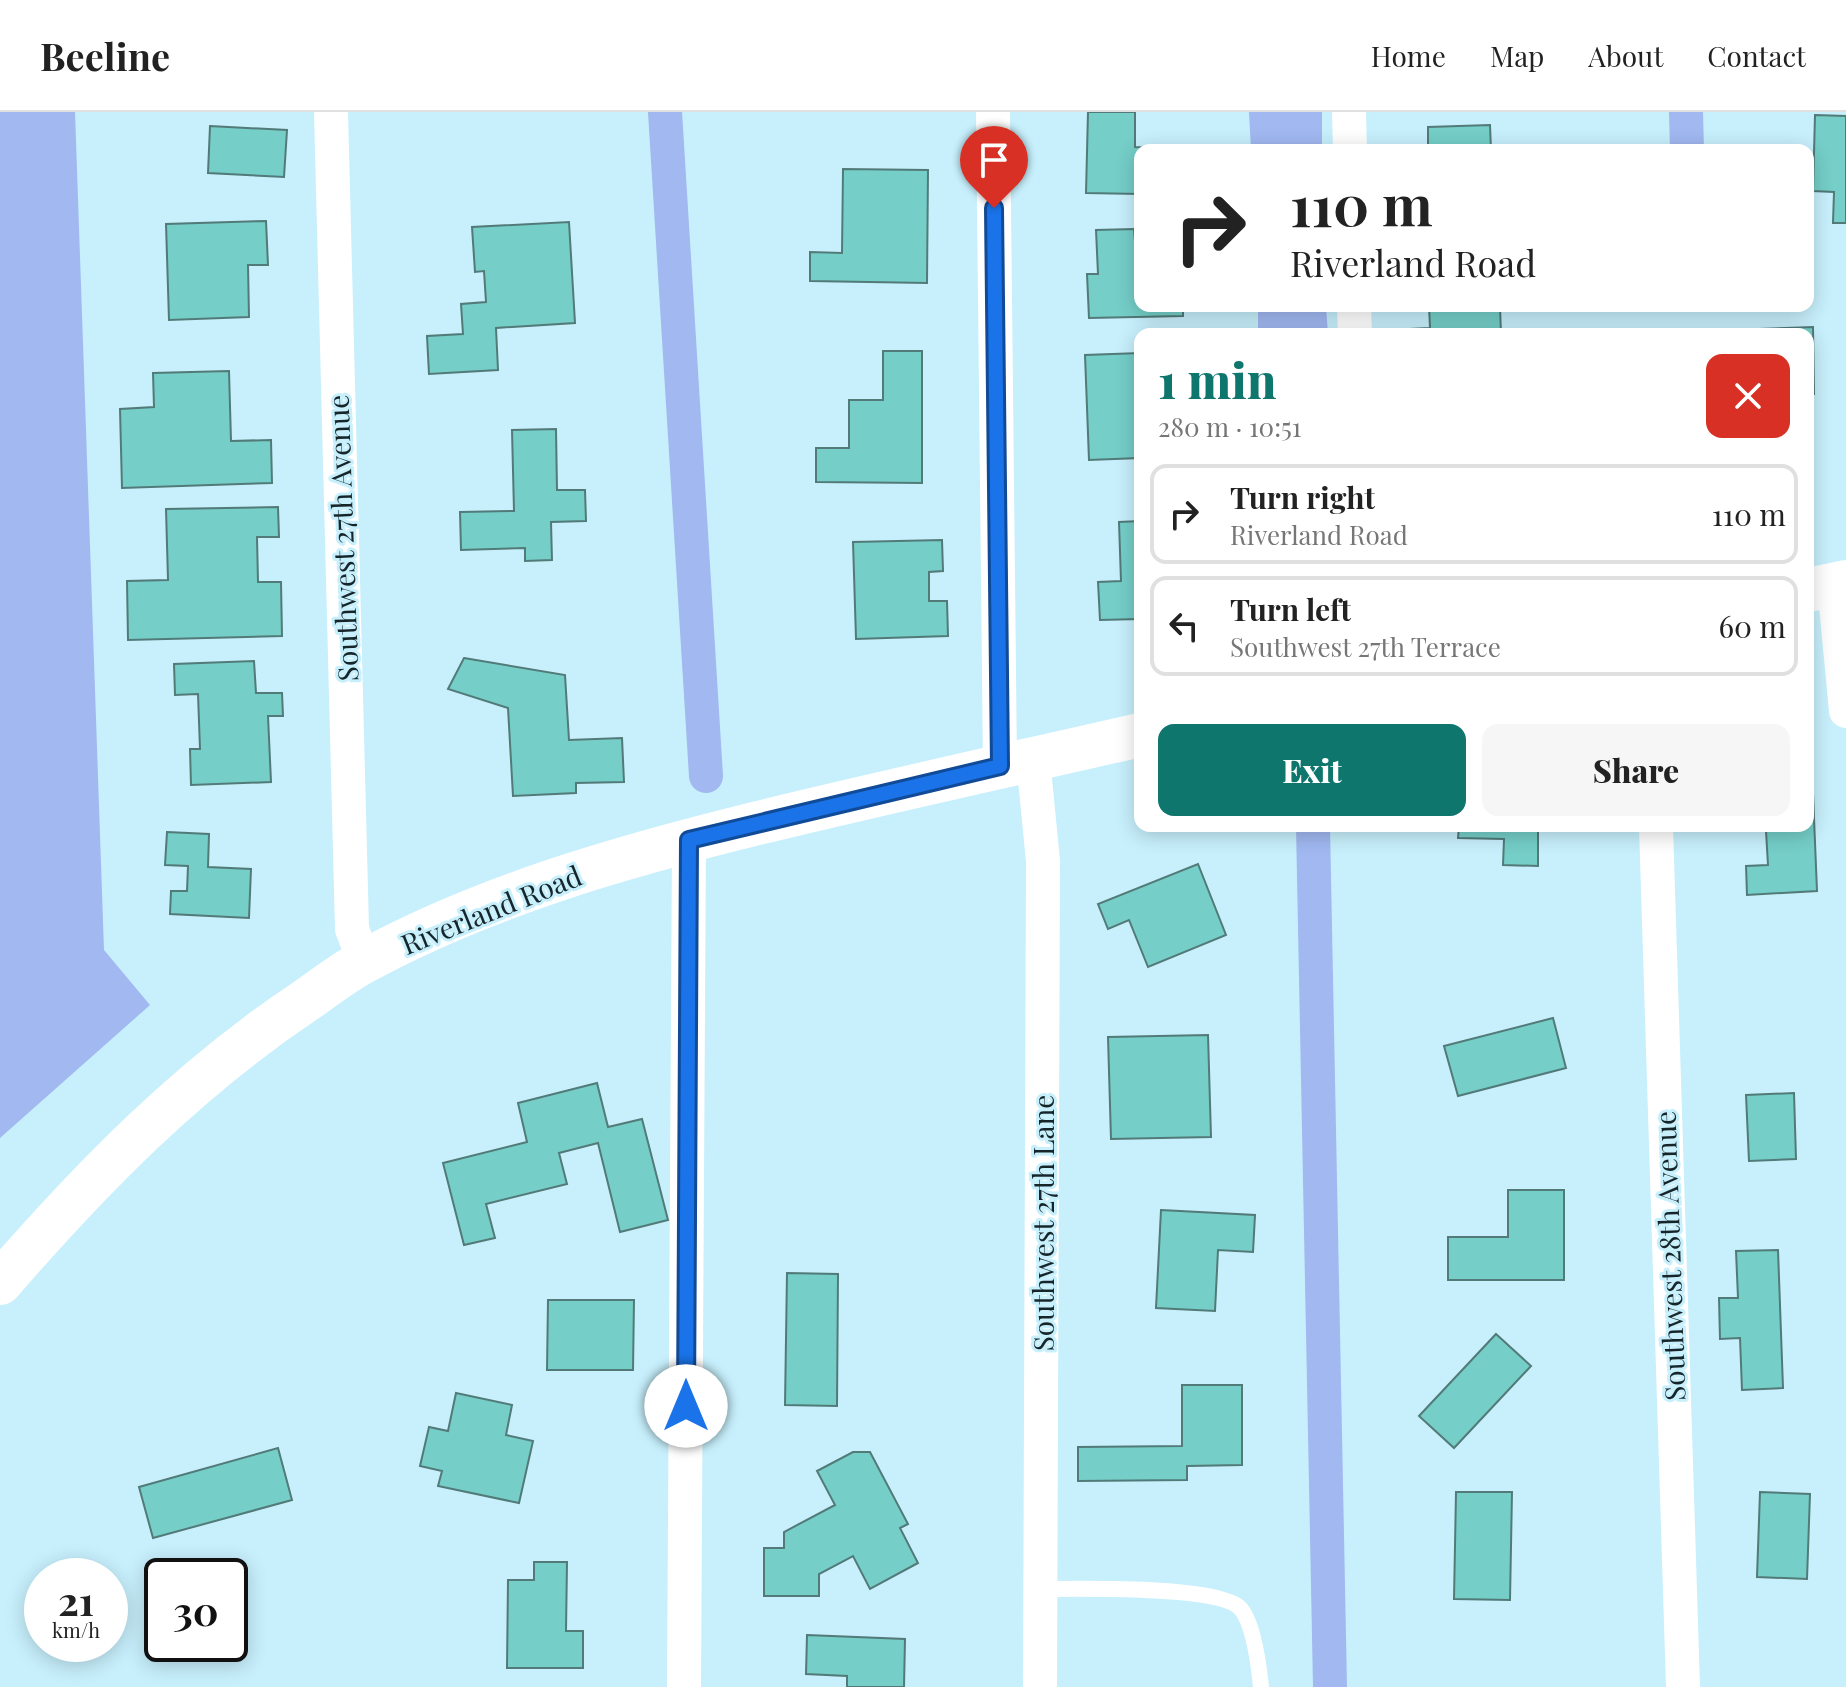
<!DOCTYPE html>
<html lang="en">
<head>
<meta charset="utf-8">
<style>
	:root { --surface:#fff; --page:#f6f6f6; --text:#222; --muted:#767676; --line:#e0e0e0; --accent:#0f766e }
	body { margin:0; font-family:"Playfair Display",serif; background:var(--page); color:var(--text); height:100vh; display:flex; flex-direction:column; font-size:30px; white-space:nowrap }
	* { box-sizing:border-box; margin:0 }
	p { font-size:26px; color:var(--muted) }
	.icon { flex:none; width:44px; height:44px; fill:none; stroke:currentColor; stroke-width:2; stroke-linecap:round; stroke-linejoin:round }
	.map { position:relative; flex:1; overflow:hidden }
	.details { position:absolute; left:1134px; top:216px; width:680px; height:504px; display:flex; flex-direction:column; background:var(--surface); border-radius:16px; box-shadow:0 4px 20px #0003 }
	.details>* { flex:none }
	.guide { position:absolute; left:1134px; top:32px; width:680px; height:168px; border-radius:16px; box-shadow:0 4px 20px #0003; background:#fff; color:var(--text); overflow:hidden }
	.speed { position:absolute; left:24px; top:1446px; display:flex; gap:16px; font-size:40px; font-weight:700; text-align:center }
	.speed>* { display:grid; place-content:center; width:104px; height:104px; border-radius:50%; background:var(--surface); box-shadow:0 4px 20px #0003; line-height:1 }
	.speed small { font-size:20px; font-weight:400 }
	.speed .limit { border:4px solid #111; border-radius:12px; background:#fff; color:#111 }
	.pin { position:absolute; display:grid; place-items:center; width:68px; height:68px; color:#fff; margin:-82px -34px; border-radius:50% 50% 50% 0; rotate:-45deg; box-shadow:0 0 8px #0007 }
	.pin .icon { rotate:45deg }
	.me { position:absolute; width:88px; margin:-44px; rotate:0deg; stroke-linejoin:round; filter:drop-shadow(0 0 6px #0008) }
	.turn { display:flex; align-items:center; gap:28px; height:168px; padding:0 24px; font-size:36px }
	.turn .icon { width:104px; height:104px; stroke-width:2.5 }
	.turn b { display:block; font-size:56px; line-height:68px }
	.round { display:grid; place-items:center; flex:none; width:84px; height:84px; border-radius:16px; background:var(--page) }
	.overview { display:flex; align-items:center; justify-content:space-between; height:136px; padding:0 24px }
	h1 { font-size:48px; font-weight:800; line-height:60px; color:var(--accent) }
	.primary-button { display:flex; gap:16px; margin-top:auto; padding:16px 24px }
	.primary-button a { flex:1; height:92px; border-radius:16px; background:var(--accent); color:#fff; font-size:32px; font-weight:800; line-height:92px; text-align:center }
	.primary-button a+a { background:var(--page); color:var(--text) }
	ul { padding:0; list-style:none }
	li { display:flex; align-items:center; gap:24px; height:100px; margin:0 16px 12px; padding:0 8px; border:4px solid var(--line); border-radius:16px }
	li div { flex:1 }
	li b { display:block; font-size:30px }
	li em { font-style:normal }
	header { display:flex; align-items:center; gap:48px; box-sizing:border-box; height:112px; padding:0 40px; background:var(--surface); border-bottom:2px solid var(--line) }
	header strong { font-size:38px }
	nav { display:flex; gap:44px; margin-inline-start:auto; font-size:28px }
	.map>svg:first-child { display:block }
	.water { fill:#a1b8f1 }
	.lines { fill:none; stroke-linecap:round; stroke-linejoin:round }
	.canal { stroke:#a1b8f1; stroke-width:34 }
	.building { fill:#75cec8; stroke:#527a78; stroke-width:2 }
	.lane { stroke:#fff; stroke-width:16 }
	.street { stroke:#fff; stroke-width:34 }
	.secondary { stroke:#fff; stroke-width:44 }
	.route-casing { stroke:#114b97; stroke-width:20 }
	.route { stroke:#1a73e8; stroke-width:14 }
	.labels { text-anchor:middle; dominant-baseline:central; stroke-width:6; stroke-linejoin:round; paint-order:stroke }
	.street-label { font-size:28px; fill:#162529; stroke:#c7f0fc }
</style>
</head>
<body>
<header>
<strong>Beeline</strong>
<nav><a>Home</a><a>Map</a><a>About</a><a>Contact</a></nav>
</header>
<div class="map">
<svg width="1846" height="1575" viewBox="0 0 1846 1575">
	<rect width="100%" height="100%" fill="#c7f0fc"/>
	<g class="water">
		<polygon points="0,0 75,0 104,838 150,893 0,1026"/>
		<polygon points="1249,0 1322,0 1322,38 1251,38"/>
		<polygon points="1258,194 1326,194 1328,222 1258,222"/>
	</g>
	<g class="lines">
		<g class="canal">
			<polyline points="665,0 706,664"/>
			<polyline points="1686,0 1687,38"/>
			<polyline points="1313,714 1330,1575"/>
		</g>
	</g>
	<g class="building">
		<polygon points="1088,0 1135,0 1135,35 1175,36 1140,38 1140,82 1086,81"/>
		<polygon points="1815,3 1846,4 1846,111 1833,111 1834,80 1813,79"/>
		<polygon points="1490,13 1491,38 1428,38 1428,15"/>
		<polygon points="210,14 287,18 284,65 208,61"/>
		<polygon points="843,57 928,58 927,171 810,169 810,140 842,141"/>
		<polygon points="266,109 268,153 248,153 249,205 169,208 166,112"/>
		<polygon points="569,110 575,211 496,216 498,258 429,262 427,224 463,222 461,192 486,190 484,159 475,160 472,115"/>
		<polygon points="1134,117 1140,194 1183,194 1183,204 1089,206 1087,162 1098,162 1096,118"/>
		<polygon points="1429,194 1500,194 1501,222 1410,222 1410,217 1430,216"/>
		<polygon points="1813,215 1814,282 1808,282 1808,222 1704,222 1704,219"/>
		<polygon points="883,239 922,239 922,371 816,370 816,336 849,336 849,288 883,288"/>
		<polygon points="1140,241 1140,346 1089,348 1085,243"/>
		<polygon points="229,259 231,329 271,328 272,371 122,376 120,297 154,295 153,261"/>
		<polygon points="556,317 557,378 585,378 586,409 551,410 552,448 525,449 525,436 461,438 460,400 514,399 512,318"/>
		<polygon points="278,395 279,425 257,425 258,470 281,470 282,524 128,528 127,469 168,468 166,397"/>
		<polygon points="1140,409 1140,507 1100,508 1098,470 1121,469 1119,410"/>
		<polygon points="942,428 943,459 929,460 929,489 947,489 948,524 856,527 853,430"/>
		<polygon points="464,546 565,563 569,628 622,626 624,670 576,671 576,681 513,684 508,596 448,577"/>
		<polygon points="254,549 256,581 282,581 283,604 268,604 271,670 191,673 190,637 200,637 198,582 175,583 174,552"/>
		<polygon points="1808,657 1812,657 1817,779 1747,783 1746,754 1768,753 1766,719 1808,714"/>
		<polygon points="1459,714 1538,714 1538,754 1503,753 1504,727 1458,726"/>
		<polygon points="167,720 209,722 208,755 251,757 249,806 170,802 171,779 187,779 188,754 165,753"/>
		<polygon points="1198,752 1226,823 1148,855 1129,808 1108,817 1098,792"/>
		<polygon points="1553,906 1566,956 1458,984 1444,934"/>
		<polygon points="1208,923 1211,1025 1111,1027 1108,925"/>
		<polygon points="597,971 608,1015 642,1007 668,1108 620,1120 598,1031 559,1041 567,1072 486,1092 495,1126 464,1133 443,1051 527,1030 518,991"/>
		<polygon points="1794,981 1796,1047 1749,1049 1746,983"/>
		<polygon points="1508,1078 1564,1078 1564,1168 1448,1168 1448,1125 1508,1125"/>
		<polygon points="1161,1098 1255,1103 1253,1140 1218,1138 1215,1199 1156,1196"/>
		<polygon points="1778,1138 1783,1276 1742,1278 1740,1226 1720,1227 1719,1186 1738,1186 1736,1139"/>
		<polygon points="787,1161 838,1162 837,1294 785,1293"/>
		<polygon points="548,1188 634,1188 633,1258 547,1258"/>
		<polygon points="1496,1222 1531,1254 1454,1336 1419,1304"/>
		<polygon points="1182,1273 1242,1273 1242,1353 1187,1354 1187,1368 1078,1369 1078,1335 1182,1334"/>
		<polygon points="456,1281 512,1293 506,1323 533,1329 519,1391 438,1374 442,1359 420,1354 429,1315 448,1319"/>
		<polygon points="278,1336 292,1388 153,1426 139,1375"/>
		<polygon points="853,1340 870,1340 908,1412 900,1416 918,1451 870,1477 853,1444 819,1462 819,1484 764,1484 764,1436 784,1436 784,1420 835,1393 817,1359"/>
		<polygon points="1456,1380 1512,1380 1510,1488 1454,1487"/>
		<polygon points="1760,1380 1810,1382 1807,1467 1757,1465"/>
		<polygon points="534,1450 567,1450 566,1519 583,1519 583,1556 507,1556 508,1468 534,1468"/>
		<polygon points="807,1523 905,1527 904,1575 847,1575 847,1564 806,1562"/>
	</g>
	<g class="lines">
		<path class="lane" d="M1040,1477C1076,1477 1221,1473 1241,1497C1254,1513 1259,1555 1261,1575"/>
		<g class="street">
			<polyline points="331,0 352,817 364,849"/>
			<polyline points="993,0 1000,654"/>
			<polyline points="1349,0 1350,38"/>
			<polyline points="1354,194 1355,222"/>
			<polyline points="1834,472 1846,599"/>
			<polyline points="1033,647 1043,749 1040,1575"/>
			<polyline points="1656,714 1683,1575"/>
			<polyline points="684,1575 689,728"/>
		</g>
		<g class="secondary">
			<polyline points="1808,478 1846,470"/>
			<path d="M0,1171C92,1065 188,967 305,889C325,875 344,860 365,849C487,783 624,744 758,711C885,680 1013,652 1140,623"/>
		</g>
	</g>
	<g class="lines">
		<g class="route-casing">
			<polyline id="route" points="686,1294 689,728 1000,654 994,96"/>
		</g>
		<use href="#route" class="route"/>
	</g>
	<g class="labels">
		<g class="street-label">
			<text transform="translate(342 426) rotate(-92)">Southwest 27th Avenue</text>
			<text transform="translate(491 797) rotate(-22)">Riverland Road</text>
			<text transform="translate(1042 1111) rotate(-90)">Southwest 27th Lane</text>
			<text transform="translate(1669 1144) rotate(-92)">Southwest 28th Avenue</text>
		</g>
	</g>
</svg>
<div class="speed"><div>21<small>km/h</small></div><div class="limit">30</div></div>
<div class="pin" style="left:994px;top:96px;background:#d93025"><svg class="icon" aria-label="arrive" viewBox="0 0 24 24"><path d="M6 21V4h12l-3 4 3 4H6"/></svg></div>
<svg class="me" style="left:686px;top:1294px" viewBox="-20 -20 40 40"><circle r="19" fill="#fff"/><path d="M0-13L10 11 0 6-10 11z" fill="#1a73e8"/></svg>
<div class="guide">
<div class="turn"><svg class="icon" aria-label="right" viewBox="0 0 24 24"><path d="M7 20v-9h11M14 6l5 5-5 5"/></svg><div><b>110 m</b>Riverland Road</div></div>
</div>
<section class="details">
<div class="overview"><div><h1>1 min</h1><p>280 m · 10:51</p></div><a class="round" style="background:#d93025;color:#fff"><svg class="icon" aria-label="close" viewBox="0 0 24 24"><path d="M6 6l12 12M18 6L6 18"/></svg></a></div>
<ul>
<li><svg class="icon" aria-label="right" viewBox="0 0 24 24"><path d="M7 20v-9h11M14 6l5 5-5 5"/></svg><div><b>Turn right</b><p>Riverland Road</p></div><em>110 m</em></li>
<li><svg class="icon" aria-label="left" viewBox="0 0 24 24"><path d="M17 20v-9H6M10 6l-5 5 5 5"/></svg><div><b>Turn left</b><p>Southwest 27th Terrace</p></div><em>60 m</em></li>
</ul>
<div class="primary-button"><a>Exit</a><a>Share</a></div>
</section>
</div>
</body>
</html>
